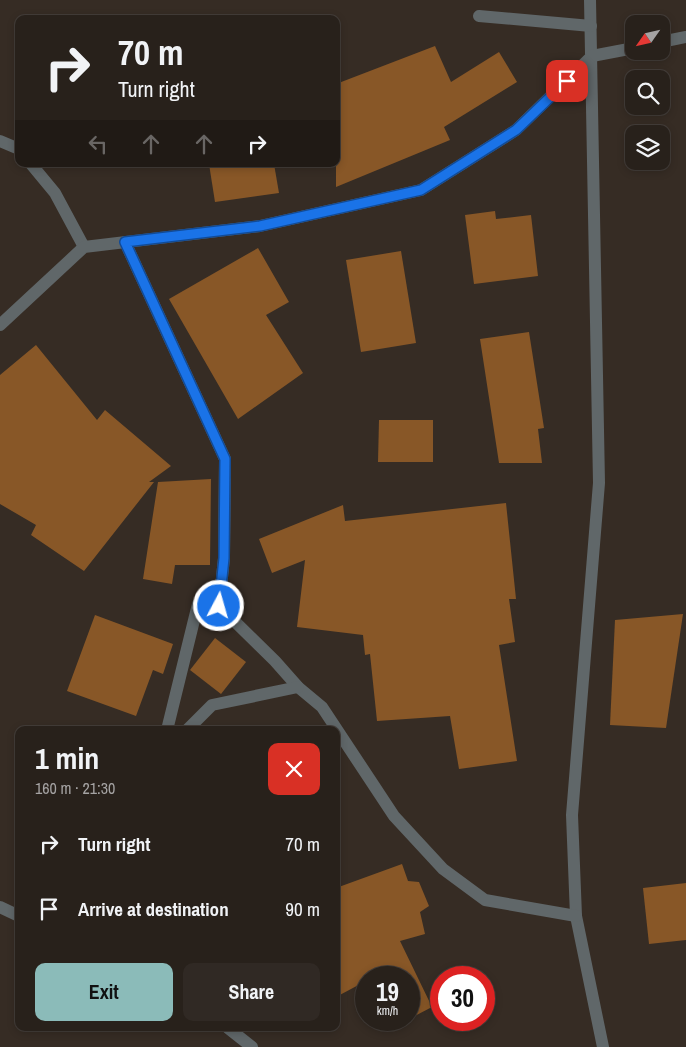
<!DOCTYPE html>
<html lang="en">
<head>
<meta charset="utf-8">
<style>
	:root { --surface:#28211b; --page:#302924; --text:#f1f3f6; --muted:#a5a3a3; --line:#443e3a; --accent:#8bbbb9 }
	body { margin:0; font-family:"Archivo Narrow",sans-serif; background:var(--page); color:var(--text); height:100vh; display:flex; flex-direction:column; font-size:19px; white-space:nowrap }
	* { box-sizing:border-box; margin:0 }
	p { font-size:16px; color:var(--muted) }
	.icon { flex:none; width:28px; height:28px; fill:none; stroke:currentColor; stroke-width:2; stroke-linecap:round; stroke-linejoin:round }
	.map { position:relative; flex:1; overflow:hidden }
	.sheet { position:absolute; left:15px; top:726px; width:325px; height:305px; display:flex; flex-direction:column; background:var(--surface); border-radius:10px; box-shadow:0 2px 8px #0003,0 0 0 1px var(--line) }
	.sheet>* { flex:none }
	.top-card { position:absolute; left:15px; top:15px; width:325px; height:152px; border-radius:10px; box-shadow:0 2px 8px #0003,0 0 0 1px var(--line); background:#28211b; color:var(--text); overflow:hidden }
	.needle { width:32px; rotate:236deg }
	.buttons { position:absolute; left:625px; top:15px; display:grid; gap:10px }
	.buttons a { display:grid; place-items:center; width:45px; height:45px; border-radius:10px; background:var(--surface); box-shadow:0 2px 8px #0003,0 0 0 1px var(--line); font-size:25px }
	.speed { position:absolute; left:355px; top:966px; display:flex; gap:10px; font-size:25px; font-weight:700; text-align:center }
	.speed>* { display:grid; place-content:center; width:65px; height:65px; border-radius:50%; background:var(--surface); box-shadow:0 2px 8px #0003,0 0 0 1px var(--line); line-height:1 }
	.speed small { font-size:12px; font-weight:400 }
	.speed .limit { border:8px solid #d22; background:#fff; color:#111 }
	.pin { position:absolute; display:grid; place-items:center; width:42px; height:42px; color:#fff; margin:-21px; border-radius:10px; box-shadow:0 2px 8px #0006 }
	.me { position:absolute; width:55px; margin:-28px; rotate:6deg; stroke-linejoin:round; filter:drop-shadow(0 0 4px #0008) }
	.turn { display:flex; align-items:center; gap:18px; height:105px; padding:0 20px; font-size:22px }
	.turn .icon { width:65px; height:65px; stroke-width:2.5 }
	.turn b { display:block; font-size:35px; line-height:42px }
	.lanes { display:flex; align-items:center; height:48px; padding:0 20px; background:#0003; justify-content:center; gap:25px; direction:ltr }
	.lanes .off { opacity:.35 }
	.round { display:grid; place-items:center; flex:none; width:52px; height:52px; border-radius:10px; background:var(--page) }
	.overview { display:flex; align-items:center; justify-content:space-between; height:85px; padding:0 20px }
	h1 { font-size:30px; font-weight:700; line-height:38px }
	.primary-button { display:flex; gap:10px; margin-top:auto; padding:10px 20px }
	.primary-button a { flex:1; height:58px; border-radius:10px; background:var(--accent); color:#111; font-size:20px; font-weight:700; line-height:58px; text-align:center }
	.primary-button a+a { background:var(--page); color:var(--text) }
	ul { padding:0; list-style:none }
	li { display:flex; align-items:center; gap:15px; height:65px; padding:0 20px }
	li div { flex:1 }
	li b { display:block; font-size:19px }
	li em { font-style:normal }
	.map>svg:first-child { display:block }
	.building { fill:#885727 }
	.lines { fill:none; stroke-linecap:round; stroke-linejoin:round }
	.minor { stroke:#606769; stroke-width:12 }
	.route-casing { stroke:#114b97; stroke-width:12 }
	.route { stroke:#1a73e8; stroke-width:9 }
</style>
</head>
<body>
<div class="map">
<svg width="686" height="1047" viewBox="0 0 686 1047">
	<rect width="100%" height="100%" fill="#362c24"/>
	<g class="building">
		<polygon points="435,46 451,82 499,52 517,82 444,127 450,140 336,187 336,84"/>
		<polygon points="209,164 274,164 279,193 215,202"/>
		<polygon points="495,211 496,219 531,215 538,276 474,284 465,215"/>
		<polygon points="258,248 289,302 266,315 303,373 238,419 169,299"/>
		<polygon points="401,251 416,343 361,352 346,260"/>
		<polygon points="529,332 544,428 538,429 542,463 499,463 480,339"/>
		<polygon points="36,345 97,420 105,410 171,466 149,482 154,482 84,571 31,535 36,525 0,504 0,375"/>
		<polygon points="379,420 433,420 433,462 378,462"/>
		<polygon points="211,479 210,565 175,565 172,584 143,579 158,482"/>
		<polygon points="506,503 516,599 509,599 515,642 499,645 517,761 459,769 450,716 377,721 370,654 365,655 363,635 297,627 305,560 272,573 259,539 343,505 345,521"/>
		<polygon points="683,614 666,728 610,725 615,620"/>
		<polygon points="95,615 173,644 163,674 153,670 136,716 67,691"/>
		<polygon points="215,638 246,662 221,694 190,670"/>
		<polygon points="402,864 408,881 419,882 429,906 420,912 425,934 400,941 432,1007 409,1019 409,978 366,978 366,981 336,997 336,888"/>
		<polygon points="686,883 686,940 649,944 643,888"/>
	</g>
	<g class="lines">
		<g class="minor">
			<polyline points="590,0 599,483 572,815 576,916 603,1047"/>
			<polyline points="479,16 591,26"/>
			<polyline points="661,42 686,37"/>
			<polyline points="0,141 19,149"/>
			<polyline points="31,164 55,193 84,247"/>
			<polyline points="125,242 225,459 224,558 219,606 275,661 298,687 322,707 394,816 443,869 485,900 576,916"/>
			<polyline points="0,325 84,247 260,226 421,190 516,130 592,56 634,48"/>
			<polyline points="167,730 198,604 220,599"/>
			<polyline points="187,730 212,705 298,687"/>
			<polyline points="0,907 19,916"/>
			<polyline points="228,1028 252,1047"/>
		</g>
	</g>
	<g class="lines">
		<g class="route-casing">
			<polyline id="route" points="219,606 224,558 225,459 125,242 260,226 421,190 516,130 567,81"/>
		</g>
		<use href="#route" class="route"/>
	</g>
</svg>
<div class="buttons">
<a><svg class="needle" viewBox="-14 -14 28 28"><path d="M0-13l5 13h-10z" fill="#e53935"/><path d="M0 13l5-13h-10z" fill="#a5a3a3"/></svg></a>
<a><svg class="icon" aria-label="search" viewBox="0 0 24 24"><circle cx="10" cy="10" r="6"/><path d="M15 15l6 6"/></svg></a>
<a><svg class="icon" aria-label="layers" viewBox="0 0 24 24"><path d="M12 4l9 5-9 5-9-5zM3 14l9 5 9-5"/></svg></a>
</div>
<div class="speed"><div>19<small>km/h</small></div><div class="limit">30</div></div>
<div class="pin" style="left:567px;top:81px;background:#d93025"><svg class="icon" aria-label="arrive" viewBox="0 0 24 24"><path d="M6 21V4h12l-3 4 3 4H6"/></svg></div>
<svg class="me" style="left:219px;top:606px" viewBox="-20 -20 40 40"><circle r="17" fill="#1a73e8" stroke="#fff" stroke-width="3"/><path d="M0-11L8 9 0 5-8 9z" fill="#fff"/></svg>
<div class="top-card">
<div class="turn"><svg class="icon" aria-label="right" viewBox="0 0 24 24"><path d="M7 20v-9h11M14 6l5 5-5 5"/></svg><div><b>70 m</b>Turn right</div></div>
<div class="lanes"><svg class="icon off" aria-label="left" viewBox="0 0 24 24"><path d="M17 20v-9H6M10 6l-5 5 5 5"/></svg><svg class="icon off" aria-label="ahead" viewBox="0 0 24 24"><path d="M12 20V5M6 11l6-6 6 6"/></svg><svg class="icon off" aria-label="ahead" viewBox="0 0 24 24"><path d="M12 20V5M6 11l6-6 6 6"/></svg><svg class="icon" aria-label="right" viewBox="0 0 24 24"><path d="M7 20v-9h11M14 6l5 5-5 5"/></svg></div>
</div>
<section class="sheet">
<div class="overview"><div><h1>1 min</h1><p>160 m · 21:30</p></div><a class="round" style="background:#d93025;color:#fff"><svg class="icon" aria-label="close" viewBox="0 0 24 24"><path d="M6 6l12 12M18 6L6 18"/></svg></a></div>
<ul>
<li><svg class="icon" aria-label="right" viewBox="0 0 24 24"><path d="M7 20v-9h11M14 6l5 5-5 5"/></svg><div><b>Turn right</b></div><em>70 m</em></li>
<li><svg class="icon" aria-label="arrive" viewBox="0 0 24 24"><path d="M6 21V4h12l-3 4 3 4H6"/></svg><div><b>Arrive at destination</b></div><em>90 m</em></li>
</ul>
<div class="primary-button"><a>Exit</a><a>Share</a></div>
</section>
</div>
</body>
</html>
